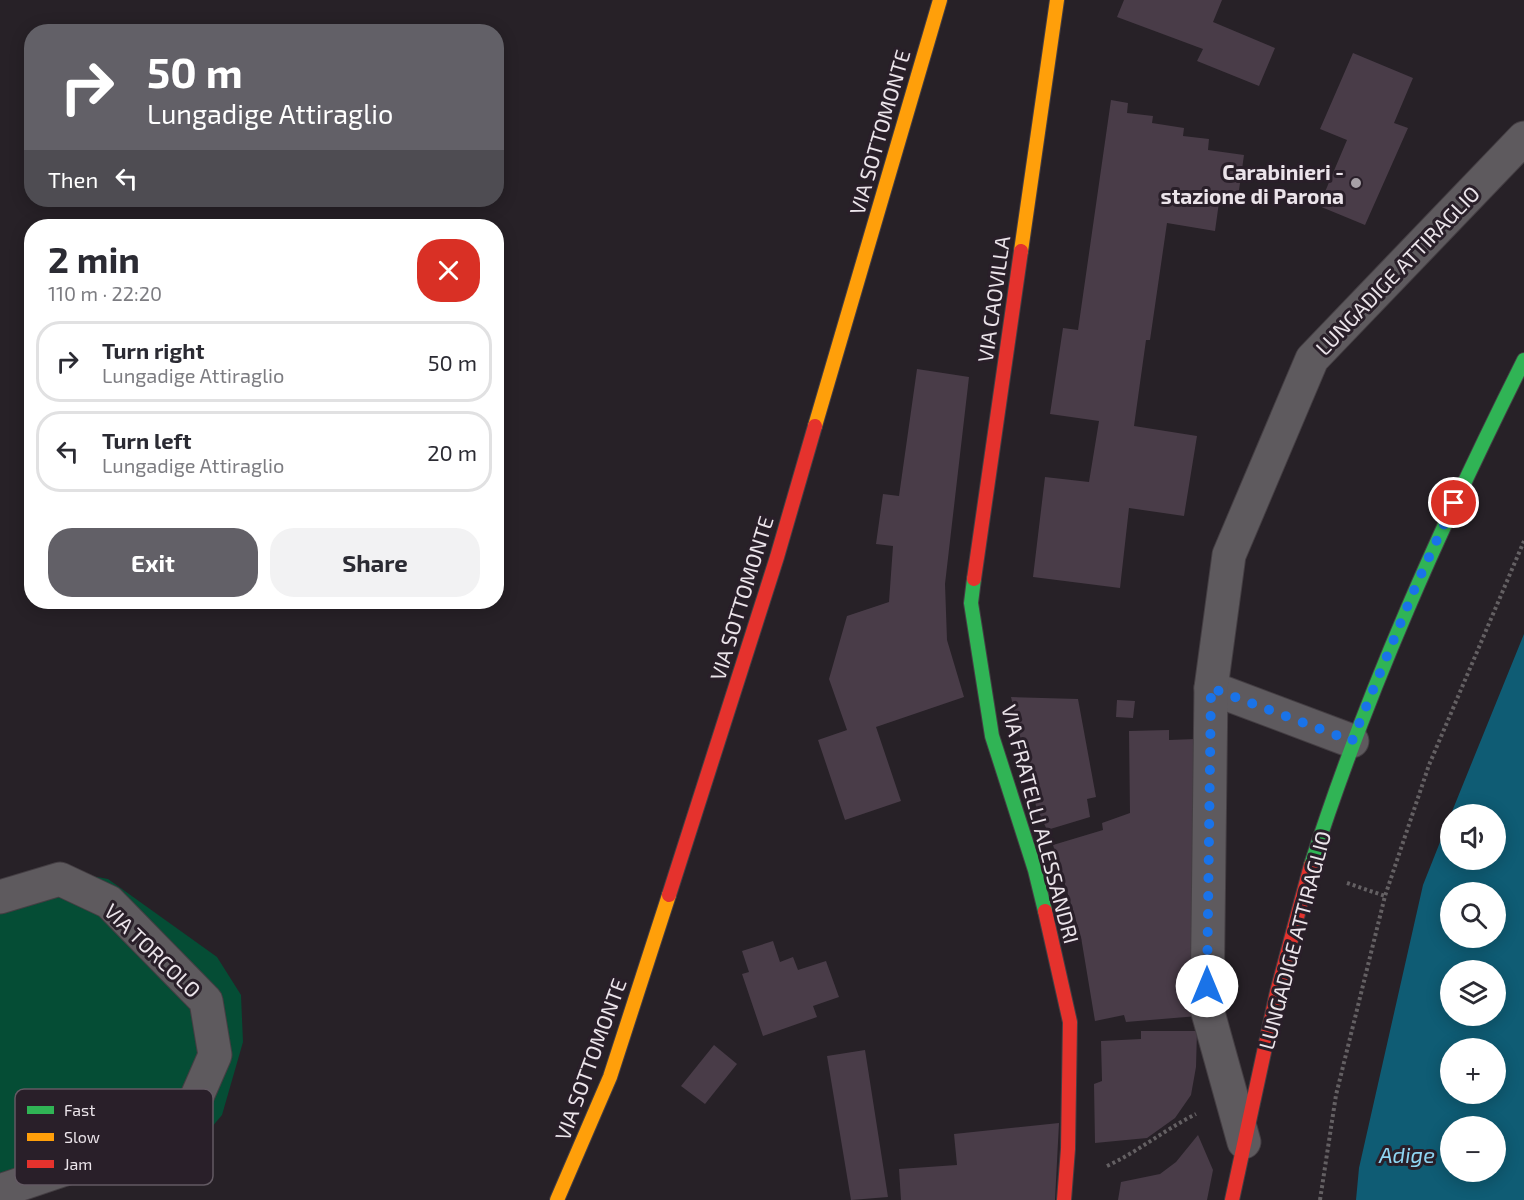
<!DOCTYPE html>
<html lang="en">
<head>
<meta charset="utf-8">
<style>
	:root { --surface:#fff; --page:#f2f2f3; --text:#2b2b33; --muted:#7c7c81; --line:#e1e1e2; --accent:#626067 }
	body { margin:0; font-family:"Exo 2",sans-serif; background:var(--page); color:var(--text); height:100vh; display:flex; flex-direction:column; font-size:22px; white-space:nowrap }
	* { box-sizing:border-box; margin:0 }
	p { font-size:20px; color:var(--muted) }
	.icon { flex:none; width:33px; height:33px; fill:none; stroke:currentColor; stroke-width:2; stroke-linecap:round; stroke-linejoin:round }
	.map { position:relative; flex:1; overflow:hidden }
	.details { position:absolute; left:24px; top:219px; width:480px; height:390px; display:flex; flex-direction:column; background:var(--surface); border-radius:24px; box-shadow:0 3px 15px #0003 }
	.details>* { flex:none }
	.top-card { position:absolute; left:24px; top:24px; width:480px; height:183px; border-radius:24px; box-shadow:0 3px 15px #0003; background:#626067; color:#fff; overflow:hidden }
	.tools { position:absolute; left:1440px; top:804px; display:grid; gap:12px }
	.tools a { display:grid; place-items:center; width:66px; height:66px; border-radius:50%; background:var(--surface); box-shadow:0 3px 15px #0003; font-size:30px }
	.pin { position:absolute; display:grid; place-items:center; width:51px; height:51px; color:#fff; margin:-26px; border:3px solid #fff; border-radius:50%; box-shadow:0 2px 6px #0007 }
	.me { position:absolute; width:66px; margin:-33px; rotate:0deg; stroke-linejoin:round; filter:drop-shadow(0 0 4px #0008) }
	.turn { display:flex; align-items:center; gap:21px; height:126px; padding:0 24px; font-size:27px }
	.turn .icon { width:78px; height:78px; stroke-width:2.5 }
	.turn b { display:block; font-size:42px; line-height:51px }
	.then { display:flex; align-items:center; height:57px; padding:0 24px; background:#0003; gap:12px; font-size:22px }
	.round { display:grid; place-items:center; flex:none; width:63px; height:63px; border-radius:24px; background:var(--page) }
	.summary { display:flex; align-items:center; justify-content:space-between; height:102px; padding:0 24px }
	h1 { font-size:36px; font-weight:700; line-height:45px }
	.primary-button { display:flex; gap:12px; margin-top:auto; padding:12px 24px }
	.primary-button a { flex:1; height:69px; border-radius:24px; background:var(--accent); color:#fff; font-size:24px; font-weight:700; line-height:69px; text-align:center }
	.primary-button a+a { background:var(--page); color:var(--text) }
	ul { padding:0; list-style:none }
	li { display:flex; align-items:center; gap:18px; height:81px; margin:0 12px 9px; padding:0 12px; border:3px solid var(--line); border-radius:24px }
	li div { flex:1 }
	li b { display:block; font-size:22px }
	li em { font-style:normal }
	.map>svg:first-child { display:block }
	.green { fill:#054d35 }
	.water { fill:#0f5c74; fill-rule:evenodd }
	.building { fill:#493c48 }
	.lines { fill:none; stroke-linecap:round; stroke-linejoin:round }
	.street-casing { stroke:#443e43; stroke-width:35 }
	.fast-casing { stroke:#443e43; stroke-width:16 }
	.slow-casing { stroke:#443e43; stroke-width:16 }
	.jam-casing { stroke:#443e43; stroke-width:16 }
	.path { stroke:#646063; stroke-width:4; stroke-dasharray:3 3; stroke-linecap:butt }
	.street { stroke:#5e5a5e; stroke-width:33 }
	.fast { stroke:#30b455; stroke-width:14 }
	.slow { stroke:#ff9f0a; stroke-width:14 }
	.jam { stroke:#e5322d; stroke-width:14 }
	.route { stroke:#1a73e8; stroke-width:10; stroke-dasharray:0 18 }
	.poi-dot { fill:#a6a0a6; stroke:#291f29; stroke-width:2 }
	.labels { text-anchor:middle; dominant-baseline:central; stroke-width:6; stroke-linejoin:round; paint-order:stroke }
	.street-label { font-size:21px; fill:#ebe4ea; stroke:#291f29 }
	.poi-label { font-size:21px; font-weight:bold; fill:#ebe4ea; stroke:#291f29; text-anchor:end }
	.water-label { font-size:22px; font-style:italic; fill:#8fd6f3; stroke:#291f29 }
	.key { fill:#291f29; stroke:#635a63; stroke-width:1.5 }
	.key-label { font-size:16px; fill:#ebe4ea }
</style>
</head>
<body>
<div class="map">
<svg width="1524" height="1200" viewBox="0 0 1524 1200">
	<rect width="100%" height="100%" fill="#272127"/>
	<polygon class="green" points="59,870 108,879 217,957 241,995 243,1042 222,1115 195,1147 96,1171 0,1200 0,890"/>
	<path class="water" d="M1524,634V1200H1356L1359,1168L1423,885L1450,817V860H1496V814H1451ZM1450,892H1496V938H1450ZM1450,970H1496V1016H1450ZM1450,1048H1496V1094H1450ZM1450,1126H1496V1172H1450Z"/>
	<g class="building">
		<polygon points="1124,0 1222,0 1213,22 1275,48 1259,86 1197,61 1203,49 1117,17"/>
		<polygon points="1353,53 1413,78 1394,123 1408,128 1365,225 1319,206 1347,140 1320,129"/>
		<polygon points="1111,100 1128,103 1127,113 1153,116 1152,123 1184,128 1183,136 1209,139 1208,150 1244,155 1238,197 1220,195 1215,231 1167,223 1150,340 1146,340 1134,426 1197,436 1184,516 1129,508 1120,588 1033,577 1045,477 1089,482 1099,421 1050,414 1063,328 1078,330"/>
		<polygon points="917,369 969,377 945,584 947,640 964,697 876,727 901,801 845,820 818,740 847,730 829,679 847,616 889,602 893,546 876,544 883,494 899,496"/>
		<polygon points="1011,697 1078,699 1096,797 1087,799 1090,817 1047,830 1036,806"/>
		<polygon points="1117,700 1135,701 1133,718 1116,717"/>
		<polygon points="1169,730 1169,740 1196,739 1198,1016 1126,1022 1124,1015 1095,1021 1081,937 1053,845 1103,830 1102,823 1130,813 1129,731"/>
		<polygon points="773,941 780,962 793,957 798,970 826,961 839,997 813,1006 817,1017 763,1036 742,974 749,972 742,951"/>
		<polygon points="1141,1031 1197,1031 1196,1067 1191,1095 1175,1118 1147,1138 1095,1143 1094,1084 1102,1081 1101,1041 1141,1039"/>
		<polygon points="714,1045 737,1064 705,1104 681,1086"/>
		<polygon points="865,1050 888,1197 851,1200 827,1056"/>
		<polygon points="1059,1123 1055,1200 901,1200 899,1169 957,1165 954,1134"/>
		<polygon points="1198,1135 1213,1170 1207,1200 1118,1200 1121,1182 1160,1174 1176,1162"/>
	</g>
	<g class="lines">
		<g class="street-casing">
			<g id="street">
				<polyline points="1211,688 1352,741"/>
				<polyline points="0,897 60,879 109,902 206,1001 215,1055 195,1101 163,1136 0,1191"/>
				<polyline points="1244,1142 1207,1009 1211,688 1229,555 1312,359 1524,138"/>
			</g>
		</g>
		<g class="fast-casing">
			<g id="fast">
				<polyline points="974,579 971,603 992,736 1035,870 1045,911"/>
				<path d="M1311,865C1367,690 1442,524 1524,360"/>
			</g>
		</g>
		<g class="slow-casing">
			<g id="slow">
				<polyline points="1021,251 1057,0"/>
				<polyline points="815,426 940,0"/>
				<polyline points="557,1200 610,1077 669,895"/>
			</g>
		</g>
		<g class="jam-casing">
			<g id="jam">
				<polyline points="974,579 1021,251"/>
				<polyline points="669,895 777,557 815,426"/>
				<polyline points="1045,911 1070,1022 1068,1149 1064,1200"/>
				<polyline points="1232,1200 1277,992 1311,865"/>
			</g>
		</g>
		<g class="path">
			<polyline points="1347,883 1385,896"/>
			<path d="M1107,1166C1139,1151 1164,1130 1196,1114"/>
			<polyline points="1320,1200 1336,1095 1385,896 1429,765 1524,541"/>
		</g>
		<use href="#street" class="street"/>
		<use href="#fast" class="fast"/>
		<use href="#slow" class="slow"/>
		<use href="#jam" class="jam"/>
	</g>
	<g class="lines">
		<polyline class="route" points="1207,986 1211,688 1352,741 1417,583 1454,503"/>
	</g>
	<circle class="poi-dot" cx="1356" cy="183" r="6"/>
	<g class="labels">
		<g class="street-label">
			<text transform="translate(879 132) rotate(-74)">VIA SOTTOMONTE</text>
			<text transform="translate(1397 270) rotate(-46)">LUNGADIGE ATTIRAGLIO</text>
			<text transform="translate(993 299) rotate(-82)">VIA CAOVILLA</text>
			<text transform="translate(741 598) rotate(-73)">VIA SOTTOMONTE</text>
			<text transform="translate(1041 824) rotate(75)">VIA FRATELLI ALESSANDRI</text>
			<text transform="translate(1294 940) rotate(-75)">LUNGADIGE ATTIRAGLIO</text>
			<text transform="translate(153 950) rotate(44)">VIA TORCOLO</text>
			<text transform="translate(590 1059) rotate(-70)">VIA SOTTOMONTE</text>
		</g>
		<g class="poi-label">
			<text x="1344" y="171">Carabinieri -<tspan x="1344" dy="24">stazione di Parona</tspan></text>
		</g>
		<g class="water-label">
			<text x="1407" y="1154">Adige</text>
		</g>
	</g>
	<rect x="15" y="1089" width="198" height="96" rx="9" class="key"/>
	<rect x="27" y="1106" width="27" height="8" fill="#30b455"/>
	<rect x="27" y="1133" width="27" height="8" fill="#ff9f0a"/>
	<rect x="27" y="1160" width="27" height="8" fill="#e5322d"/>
	<g class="key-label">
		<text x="64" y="1116">Fast</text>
		<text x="64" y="1143">Slow</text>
		<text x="64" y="1170">Jam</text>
	</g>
</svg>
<div class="tools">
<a><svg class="icon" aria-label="sound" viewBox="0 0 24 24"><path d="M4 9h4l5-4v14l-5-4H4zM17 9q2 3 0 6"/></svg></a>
<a><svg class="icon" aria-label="search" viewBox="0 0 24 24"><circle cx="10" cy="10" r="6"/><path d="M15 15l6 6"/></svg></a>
<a><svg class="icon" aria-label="layers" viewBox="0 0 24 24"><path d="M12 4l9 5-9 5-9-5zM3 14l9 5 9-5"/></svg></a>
<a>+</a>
<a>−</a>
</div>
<div class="pin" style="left:1454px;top:503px;background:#d93025"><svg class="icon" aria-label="arrive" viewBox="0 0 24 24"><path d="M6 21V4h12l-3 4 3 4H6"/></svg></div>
<svg class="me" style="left:1207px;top:986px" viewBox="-20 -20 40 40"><circle r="19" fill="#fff"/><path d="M0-13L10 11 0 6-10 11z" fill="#1a73e8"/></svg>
<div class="top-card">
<div class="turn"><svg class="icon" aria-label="right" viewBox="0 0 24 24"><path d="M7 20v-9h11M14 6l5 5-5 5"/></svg><div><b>50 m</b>Lungadige Attiraglio</div></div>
<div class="then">Then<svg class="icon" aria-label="left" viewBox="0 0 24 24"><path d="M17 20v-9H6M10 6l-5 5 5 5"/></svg></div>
</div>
<section class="details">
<div class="summary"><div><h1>2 min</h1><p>110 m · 22:20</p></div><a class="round" style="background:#d93025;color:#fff"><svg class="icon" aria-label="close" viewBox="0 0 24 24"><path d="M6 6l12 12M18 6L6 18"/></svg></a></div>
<ul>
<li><svg class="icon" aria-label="right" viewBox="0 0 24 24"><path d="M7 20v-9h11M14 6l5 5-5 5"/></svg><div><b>Turn right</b><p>Lungadige Attiraglio</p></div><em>50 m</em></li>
<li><svg class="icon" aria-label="left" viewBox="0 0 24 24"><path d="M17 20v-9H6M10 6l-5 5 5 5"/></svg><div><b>Turn left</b><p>Lungadige Attiraglio</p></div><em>20 m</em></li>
</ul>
<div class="primary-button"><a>Exit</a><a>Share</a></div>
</section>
</div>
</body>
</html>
